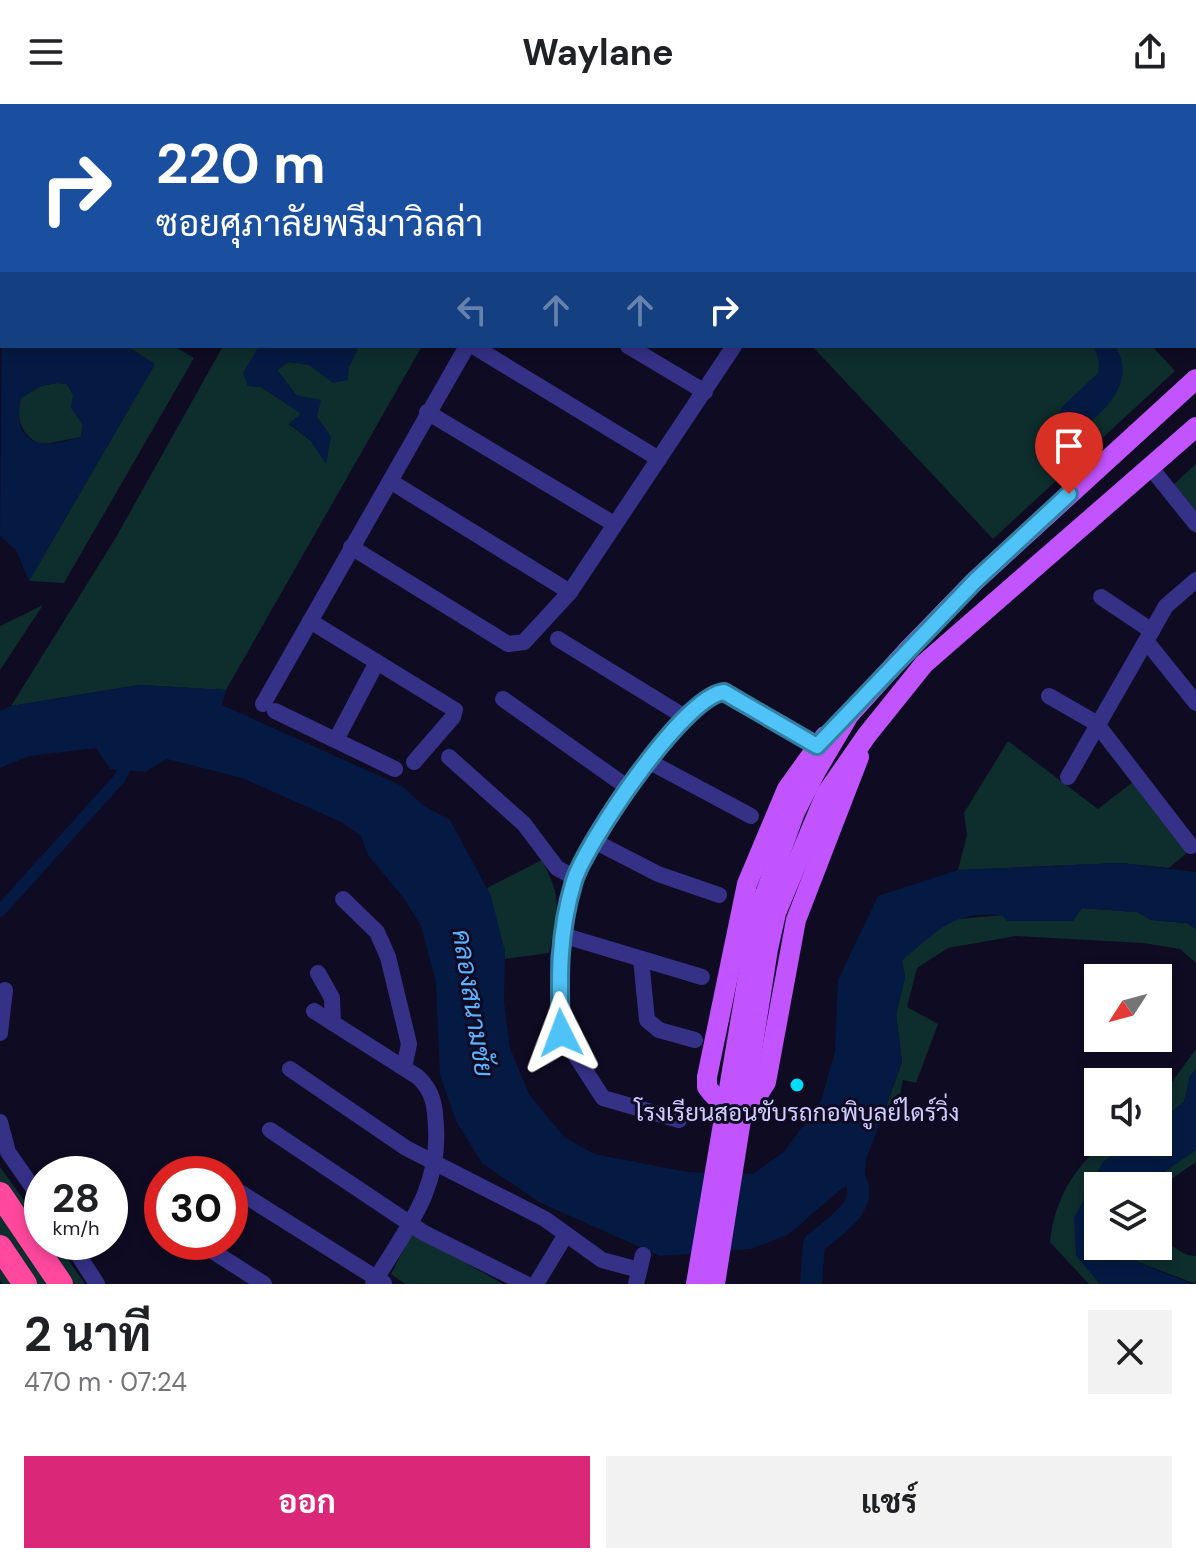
<!DOCTYPE html>
<html lang="th">
<head>
<meta charset="utf-8">
<style>
	:root { --surface:#fff; --page:#f2f2f2; --text:#202124; --muted:#757577; --accent:#db2777 }
	body { margin:0; font-family:"DM Sans",Sarabun,sans-serif; background:var(--page); color:var(--text); height:100vh; display:flex; flex-direction:column; font-size:30px; white-space:nowrap }
	* { box-sizing:border-box; margin:0 }
	p { font-size:26px; color:var(--muted) }
	.icon { flex:none; width:44px; height:44px; fill:none; stroke:currentColor; stroke-width:2; stroke-linecap:round; stroke-linejoin:round }
	.map { position:relative; height:1180px; overflow:hidden }
	.panel { display:flex; flex-direction:column; background:var(--surface); flex:1 }
	.panel>* { flex:none }
	.guide { position:absolute; left:0px; top:0px; width:1196px; height:244px; box-shadow:0 4px 12px #0003; background:#1a4fa0; color:#fff; overflow:hidden }
	.needle { width:52px; rotate:234deg }
	.controls { position:absolute; left:1084px; top:860px; display:grid; gap:16px }
	.controls a { display:grid; place-items:center; width:88px; height:88px; border-radius:0px; background:var(--surface); box-shadow:0 4px 12px #0003; font-size:40px }
	.speed { position:absolute; left:24px; top:1052px; display:flex; gap:16px; font-size:40px; font-weight:700; text-align:center }
	.speed>* { display:grid; place-content:center; width:104px; height:104px; border-radius:50%; background:var(--surface); box-shadow:0 4px 12px #0003; line-height:1 }
	.speed small { font-size:20px; font-weight:400 }
	.speed .limit { border:12px solid #d22; background:#fff; color:#111 }
	.pin { position:absolute; display:grid; place-items:center; width:68px; height:68px; color:#fff; margin:-82px -34px; border-radius:50% 50% 50% 0; rotate:-45deg; box-shadow:0 0 8px #0007 }
	.pin .icon { rotate:45deg }
	.me { position:absolute; width:88px; margin:-44px; rotate:357deg; stroke-linejoin:round; filter:drop-shadow(0 0 6px #0008) }
	.turn { display:flex; align-items:center; gap:28px; height:168px; padding:0 24px; font-size:36px }
	.turn .icon { width:104px; height:104px; stroke-width:2.5 }
	.turn b { display:block; font-size:56px; line-height:68px }
	.lanes { display:flex; align-items:center; height:76px; padding:0 24px; background:#0003; justify-content:center; gap:40px; direction:ltr }
	.lanes .off { opacity:.35 }
	.round { display:grid; place-items:center; flex:none; width:84px; height:84px; border-radius:0px; background:var(--page) }
	.summary { display:flex; align-items:center; justify-content:space-between; height:136px; padding:0 24px }
	h1 { font-size:48px; font-weight:700; line-height:60px }
	.action { display:flex; gap:16px; margin-top:auto; padding:16px 24px }
	.action a { flex:1; height:92px; border-radius:0px; background:var(--accent); color:#fff; font-size:32px; font-weight:700; line-height:92px; text-align:center }
	.action a+a { background:var(--page); color:var(--text) }
	header { display:flex; justify-content:space-between; align-items:center; height:104px; padding:0 24px; background:var(--surface); font-size:36px; font-weight:700 }
	.map>svg:first-child { display:block }
	.green { fill:#0e2d2d }
	.water { fill:#041a43; fill-rule:evenodd }
	.lines { fill:none; stroke-linecap:round; stroke-linejoin:round }
	.canal { stroke:#041a43; stroke-width:12 }
	.river { stroke:#041a43; stroke-width:22 }
	.minor { stroke:#353187; stroke-width:16 }
	.major { stroke:#c154ff; stroke-width:20 }
	.highway { stroke:#ff489e; stroke-width:24 }
	.route-casing { stroke:#337fa1; stroke-width:20 }
	.route { stroke:#4fc3f7; stroke-width:14 }
	.poi-dot { fill:#00ddf8; stroke:#0f0b23; stroke-width:3 }
	.labels { text-anchor:middle; dominant-baseline:central; stroke-width:6; stroke-linejoin:round; paint-order:stroke }
	.poi-label { font-size:24px; fill:#d3cdff; stroke:#0f0b23 }
	.water-label { font-size:26px; font-style:italic; fill:#5bb2ff; stroke:#0f0b23 }
</style>
</head>
<body>
<header><svg class="icon" aria-label="menu" viewBox="0 0 24 24"><path d="M4 6h16M4 12h16M4 18h16"/></svg>Waylane<svg class="icon" aria-label="share" viewBox="0 0 24 24"><path d="M12 15V3M7 8l5-5 5 5M5 13v7h14v-7"/></svg></header>
<div class="map">
<svg width="1196" height="1180" viewBox="0 0 1196 1180">
	<rect width="100%" height="100%" fill="#0f0b23"/>
	<g class="green">
		<polygon points="358,0 561,0 357,2"/>
		<polygon points="126,242 174,242 194,254 64,479 29,477 155,260"/>
		<polygon points="223,242 259,242 244,269 248,282 261,283 302,310 289,320 311,337 326,359 296,291 277,266 288,258 349,263 359,242 422,242 226,586 139,581 11,602 115,435"/>
		<polygon points="812,242 1152,242 1175,267 993,435"/>
		<path d="M57,279L67,280L73,291L72,304L83,321L81,333L40,341C20,328 16,317 21,294L41,282Z"/>
		<polygon points="1196,360 1196,408 1174,380"/>
		<polygon points="43,501 0,566 0,522"/>
		<polygon points="1008,637 1098,705 1133,678 1189,747 1169,764 1120,759 958,766 967,731 964,709"/>
		<path d="M542,756C564,798 557,805 549,849L505,855L487,784Z"/>
		<polygon points="1081,804 1137,808 1151,816 1187,819 1196,825 1196,859 1180,845 1143,839 1016,832 948,844 917,864 907,903 938,920 916,979 903,976 897,1006 880,1020 902,958 896,910 905,874 902,856 938,823 958,815"/>
		<polygon points="1196,945 1196,965 1190,972 1184,998 1158,1018 1158,997"/>
		<path d="M1105,1038H1132L1103,1058L1076,1151L1100,1180H1089L1050,1138C1054,1098 1073,1064 1105,1038Z"/>
		<polygon points="1196,1046 1196,1058 1158,1084 1143,1082"/>
		<polygon points="0,1063 42,1121 42,1138 56,1138 85,1180 3,1180 0,1176"/>
		<polygon points="412,1129 420,1133 503,1180 405,1180 391,1170"/>
		<polygon points="1158,1134 1187,1151 1196,1152 1196,1180 1133,1156 1117,1142 1158,1142"/>
	</g>
	<g class="water">
		<polygon points="100,0 304,0 103,2"/>
		<path d="M2,214V242H126L155,260L29,477L16,446L0,432ZM57,279L67,280L73,291L71,304L83,321L81,332C44,347 10,342 21,294L41,282Z"/>
		<polygon points="259,242 359,242 349,263 348,276 333,279 309,261 289,258 277,266 296,291 321,296 317,313 331,332 326,360 311,337 289,319 301,310 262,283 248,282 243,269"/>
		<path d="M1094,242H1115C1137,274 1108,306 1082,324L1068,322L1059,310L1062,303L1098,269L1099,258Z"/>
		<path d="M139,581L226,586L222,601L402,682L424,702L450,716L491,792L505,847L504,898L510,944L529,990L564,1033L594,1050L687,1068L753,1070L784,1048L821,997L835,947L838,876L878,792L958,766L1120,759L1196,768V825L1187,819L1151,816L1137,808L1082,804L1073,817H1007L1002,811C950,807 939,827 902,856L905,874L896,910L902,958L866,1056L865,1071L840,1086L789,1130L751,1145L660,1152L539,1098L482,1059L456,1017L440,971L436,878L421,822L403,793L368,751L361,732L341,718L242,674L167,655L145,668L110,665L96,644L29,652L0,664V607L11,602Z"/>
		<polygon points="1196,965 1196,1046 1143,1082 1098,1082 1098,1142 1117,1142 1133,1156 1192,1180 1100,1180 1076,1151 1074,1114 1103,1058 1132,1038 1158,1038 1158,1018 1184,998 1190,972"/>
	</g>
	<g class="lines">
		<polyline class="canal" points="0,807 119,675 132,651"/>
		<path class="river" d="M811,1180L814,1140C829,1126 866,1105 857,1080C854,1072 844,1062 838,1054"/>
		<g class="minor">
			<polyline points="605,2 607,0"/>
			<polyline points="697,2 699,0"/>
			<polyline points="804,2 805,0"/>
			<polyline points="473,242 659,355"/>
			<polyline points="628,242 705,288"/>
			<polyline points="427,308 614,420"/>
			<polyline points="1151,364 1196,420"/>
			<polyline points="390,377 570,488"/>
			<polyline points="351,443 508,540 524,538 570,488 734,242"/>
			<polyline points="1101,493 1152,527"/>
			<polyline points="310,517 455,606 453,613 414,658"/>
			<polyline points="558,535 685,613"/>
			<polyline points="1147,538 1196,599"/>
			<polyline points="1049,592 1096,619 1191,742"/>
			<polyline points="503,595 627,683"/>
			<polyline points="263,600 467,242"/>
			<polyline points="275,607 395,665"/>
			<polyline points="337,634 377,558"/>
			<polyline points="449,653 524,720 557,764 575,774"/>
			<polyline points="648,657 751,712"/>
			<polyline points="1068,673 1166,502 1196,476"/>
			<polyline points="596,738 658,770 719,791"/>
			<polyline points="343,795 377,828 388,853 409,940 404,964"/>
			<polyline points="562,831 702,873"/>
			<polyline points="641,855 647,916 659,926 695,936"/>
			<polyline points="318,869 332,894 333,919"/>
			<path d="M314,907L418,973C434,988 435,1003 436,1023C440,1088 404,1127 373,1180"/>
			<polyline points="0,929 5,886"/>
			<polyline points="290,965 406,1044 545,1115 602,1156 639,1166"/>
			<polyline points="679,1016 603,994 561,929 558,853 575,774 627,683 685,613 714,590 724,588 817,642"/>
			<polyline points="0,1018 8,1048 42,1097"/>
			<polyline points="270,1026 424,1129 526,1180"/>
			<polyline points="233,1084 384,1179"/>
			<polyline points="70,1138 97,1180"/>
			<polyline points="214,1148 264,1180"/>
			<polyline points="536,1180 565,1132"/>
			<polyline points="636,1180 643,1151"/>
		</g>
		<g class="major">
			<path d="M825,632L787,685L747,780L707,973V983C720,1001 732,1009 753,999L766,978L796,816L859,653"/>
			<polyline points="696,1180 759,807 795,708 816,667 849,611 907,547 975,477 1196,275"/>
			<polyline points="715,1180 768,845 776,809 826,690 867,631 924,560 1196,323"/>
		</g>
		<g class="highway">
			<polyline points="0,1090 61,1180"/>
			<polyline points="0,1143 25,1180"/>
		</g>
	</g>
	<g class="lines">
		<g class="route-casing">
			<path id="route" d="M561,929C559,875 558,830 574,777C586,739 684,592 724,588L817,642L975,477L1069,390"/>
		</g>
		<use href="#route" class="route"/>
	</g>
	<circle class="poi-dot" cx="797" cy="981" r="8"/>
	<g class="labels">
		<g class="poi-label">
			<text x="797" y="1008">โรงเรียนสอนขับรถกอพิบูลย์ไดร์วิ่ง</text>
		</g>
		<g class="water-label">
			<text transform="translate(473 899) rotate(81)">คลองสนามชัย</text>
		</g>
	</g>
</svg>
<div class="controls">
<a><svg class="needle" viewBox="-14 -14 28 28"><path d="M0-13l5 13h-10z" fill="#e53935"/><path d="M0 13l5-13h-10z" fill="#757577"/></svg></a>
<a><svg class="icon" aria-label="sound" viewBox="0 0 24 24"><path d="M4 9h4l5-4v14l-5-4H4zM17 9q2 3 0 6"/></svg></a>
<a><svg class="icon" aria-label="layers" viewBox="0 0 24 24"><path d="M12 4l9 5-9 5-9-5zM3 14l9 5 9-5"/></svg></a>
</div>
<div class="speed"><div>28<small>km/h</small></div><div class="limit">30</div></div>
<div class="pin" style="left:1069px;top:390px;background:#d93025"><svg class="icon" aria-label="arrive" viewBox="0 0 24 24"><path d="M6 21V4h12l-3 4 3 4H6"/></svg></div>
<svg class="me" style="left:561px;top:929px" viewBox="-20 -20 40 40"><path d="M0-17L14 15 0 8-14 15z" fill="#4fc3f7" stroke="#fff" stroke-width="4"/></svg>
<div class="guide">
<div class="turn"><svg class="icon" aria-label="right" viewBox="0 0 24 24"><path d="M7 20v-9h11M14 6l5 5-5 5"/></svg><div><b>220 m</b>ซอยศุภาลัยพรีมาวิลล่า</div></div>
<div class="lanes"><svg class="icon off" aria-label="left" viewBox="0 0 24 24"><path d="M17 20v-9H6M10 6l-5 5 5 5"/></svg><svg class="icon off" aria-label="ahead" viewBox="0 0 24 24"><path d="M12 20V5M6 11l6-6 6 6"/></svg><svg class="icon off" aria-label="ahead" viewBox="0 0 24 24"><path d="M12 20V5M6 11l6-6 6 6"/></svg><svg class="icon" aria-label="right" viewBox="0 0 24 24"><path d="M7 20v-9h11M14 6l5 5-5 5"/></svg></div>
</div>
</div>
<section class="panel">
<div class="summary"><div><h1>2 นาที</h1><p>470 m · 07:24</p></div><a class="round"><svg class="icon" aria-label="close" viewBox="0 0 24 24"><path d="M6 6l12 12M18 6L6 18"/></svg></a></div>
<div class="action"><a>ออก</a><a>แชร์</a></div>
</section>
</body>
</html>
